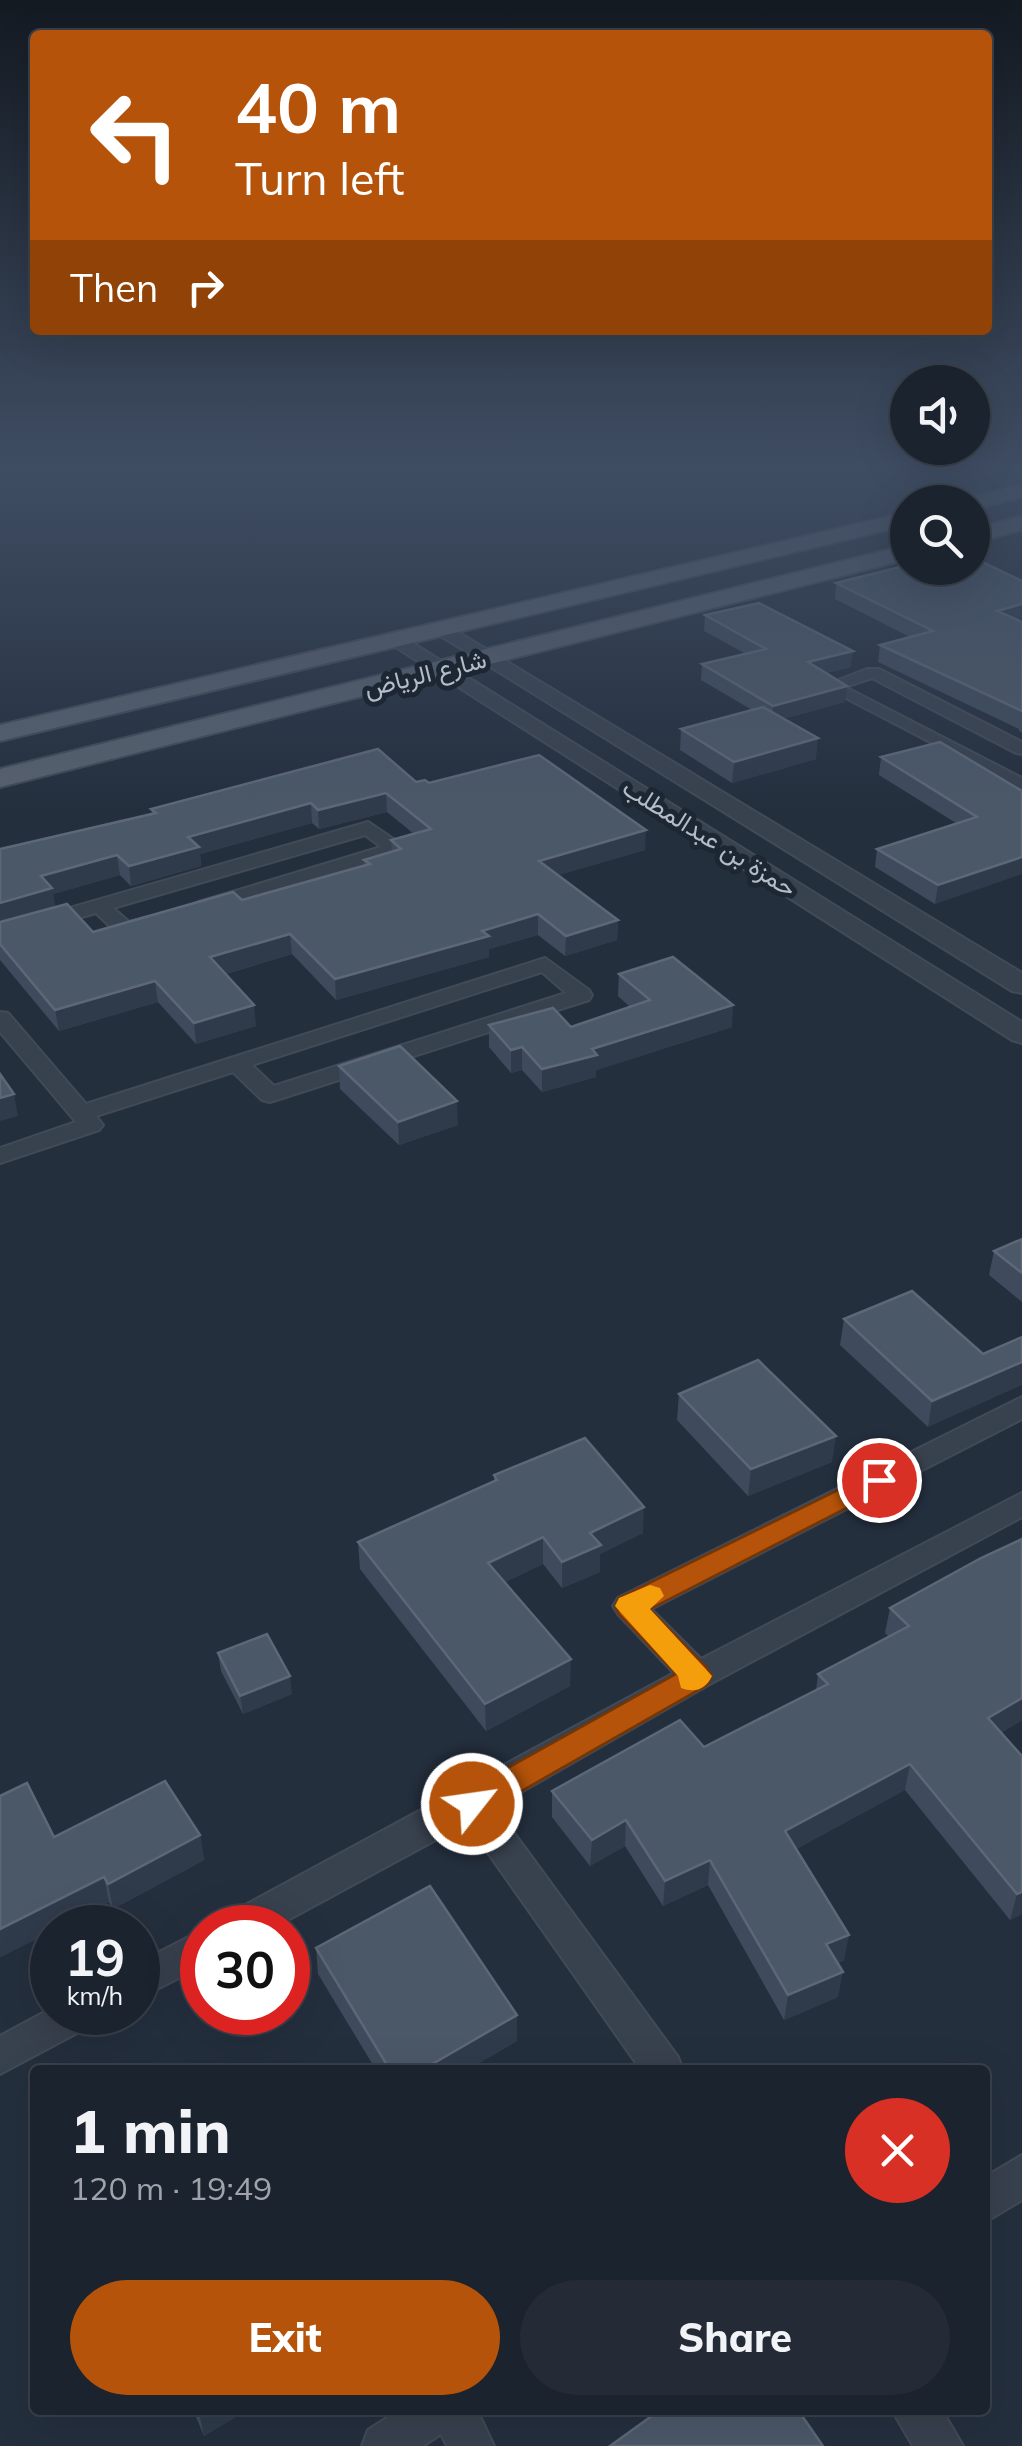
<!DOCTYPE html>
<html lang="en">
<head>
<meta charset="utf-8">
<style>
	:root { --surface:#1b232e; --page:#242b36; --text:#f1f3f6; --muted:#a0a4aa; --line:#39404a; --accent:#b45309 }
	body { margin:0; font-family:Mulish,Vazirmatn,sans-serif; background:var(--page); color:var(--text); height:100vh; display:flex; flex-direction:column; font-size:38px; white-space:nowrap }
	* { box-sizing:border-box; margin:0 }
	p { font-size:32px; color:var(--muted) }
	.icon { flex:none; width:55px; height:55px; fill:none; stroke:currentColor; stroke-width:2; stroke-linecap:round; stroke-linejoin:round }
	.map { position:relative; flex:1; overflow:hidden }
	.panel { position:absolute; left:30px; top:2065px; width:960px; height:350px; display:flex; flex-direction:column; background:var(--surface); border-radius:10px; box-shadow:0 10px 40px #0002,0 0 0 2px var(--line) }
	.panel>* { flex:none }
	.top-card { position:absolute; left:30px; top:30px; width:962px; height:305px; border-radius:10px; box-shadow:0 10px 40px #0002,0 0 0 2px var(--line); background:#b45309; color:#fff; overflow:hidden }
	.controls { position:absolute; left:890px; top:365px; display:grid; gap:20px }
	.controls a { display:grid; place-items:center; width:100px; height:100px; border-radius:50%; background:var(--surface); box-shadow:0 10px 40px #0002,0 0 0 2px var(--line); font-size:50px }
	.speed { position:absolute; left:30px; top:1905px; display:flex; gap:20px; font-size:50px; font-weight:700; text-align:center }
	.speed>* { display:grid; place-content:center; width:130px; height:130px; border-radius:50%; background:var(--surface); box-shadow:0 10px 40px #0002,0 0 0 2px var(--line); line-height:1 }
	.speed small { font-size:25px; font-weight:400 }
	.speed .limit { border:15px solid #d22; background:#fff; color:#111 }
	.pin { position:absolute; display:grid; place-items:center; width:85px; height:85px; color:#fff; margin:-42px; border:5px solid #fff; border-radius:50%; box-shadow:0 2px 10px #0007 }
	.me { position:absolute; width:110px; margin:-55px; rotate:60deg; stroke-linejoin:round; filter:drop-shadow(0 0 8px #0008) }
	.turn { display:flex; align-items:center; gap:35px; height:210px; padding:0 40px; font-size:45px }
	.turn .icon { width:130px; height:130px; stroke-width:2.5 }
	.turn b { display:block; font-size:70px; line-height:85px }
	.then { display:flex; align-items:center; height:95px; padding:0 40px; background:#0003; gap:20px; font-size:38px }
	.round { display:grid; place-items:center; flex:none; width:105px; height:105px; border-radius:52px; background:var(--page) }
	.overview { display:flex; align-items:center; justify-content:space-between; height:170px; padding:0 40px }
	h1 { font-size:60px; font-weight:800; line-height:75px }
	.primary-button { display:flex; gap:20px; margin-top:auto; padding:20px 40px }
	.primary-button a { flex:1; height:115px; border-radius:60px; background:var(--accent); color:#fff; font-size:40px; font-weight:800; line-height:115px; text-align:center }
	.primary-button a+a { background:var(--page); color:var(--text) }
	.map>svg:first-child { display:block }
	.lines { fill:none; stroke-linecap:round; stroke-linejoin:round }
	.minor-casing { stroke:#414a57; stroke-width:4 }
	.tertiary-casing { stroke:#414a57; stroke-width:4 }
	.primary-casing { stroke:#414a57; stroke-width:4 }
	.minor { fill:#38414e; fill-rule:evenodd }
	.tertiary { fill:#38414e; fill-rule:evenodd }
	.primary { fill:#56606e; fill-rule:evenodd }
	.wall { fill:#3f4b5c; fill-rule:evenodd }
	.shaded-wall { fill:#2f3b4b }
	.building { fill:#4b5868; stroke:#5c6777; stroke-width:2.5 }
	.route { fill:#b45309; stroke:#753606; stroke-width:2.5 }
	.slow { fill:#f59e0b }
	.labels { text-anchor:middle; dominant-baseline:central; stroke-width:10; stroke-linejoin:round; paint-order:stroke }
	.far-street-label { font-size:25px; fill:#b4bcc9; stroke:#1d2633 }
</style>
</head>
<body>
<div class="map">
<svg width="1022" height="2446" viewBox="0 0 1022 2446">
	<rect width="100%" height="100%" fill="#242f3e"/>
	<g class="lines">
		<g class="minor-casing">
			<g id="minor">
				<polygon points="867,669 879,669 1022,742 1022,754 1016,753 872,678 845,687 1022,778 1022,790 823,686"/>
				<polygon points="368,822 402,845 402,853 213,910 199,910 196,906 199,902 381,847 365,835 113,908 129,922 148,917 158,923 132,934 118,934 96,913 0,940 0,928"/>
				<path d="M545,958L589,990L592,995L589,1000L270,1102L262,1100L233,1072L96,1116L103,1125L99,1130L0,1163V1148L76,1122L0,1032V1012L8,1013L86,1104ZM542,972L566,993L274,1086L252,1065Z"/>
				<polygon points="1022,1397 1022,1419 651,1609 701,1659 1022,1493 1022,1517 708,1685 495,1807 678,2057 683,2070 641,2070 467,1823 273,1928 220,1928 225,1916 674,1673 618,1614 613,1606 618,1598"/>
				<polygon points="202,1930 202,1966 138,1999 138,1963"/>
				<polygon points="52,2008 52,2012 100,2012 94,2024 0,2074 0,2036"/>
				<polygon points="1022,2155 1022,2200 985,2222 985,2177"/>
				<polygon points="399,2410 477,2410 494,2446 447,2446 441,2434 423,2446 362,2446 368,2430"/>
				<polygon points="892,2410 942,2410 963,2446 913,2446"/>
			</g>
		</g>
		<g class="tertiary-casing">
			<g id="tertiary">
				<polygon points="443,623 1022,973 1022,993 1012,991 436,633 433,629"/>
				<polygon points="398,634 1022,1022 1022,1043 1012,1040 391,644 388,640"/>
			</g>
		</g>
		<g class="primary-casing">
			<g id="primary">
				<polygon points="1022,485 1022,497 972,509 972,502 962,502 964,498"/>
				<polygon points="908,512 908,525 0,741 0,725"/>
				<polygon points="1022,516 1022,530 972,543 972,529"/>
				<polygon points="908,545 908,559 0,787 0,769"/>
			</g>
		</g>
		<use href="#minor" class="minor"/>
		<use href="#tertiary" class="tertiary"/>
		<use href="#primary" class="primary"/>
	</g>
	<g class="wall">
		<polygon points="1022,581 1022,620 1018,621 1022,622 1022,733 1019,731 1019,729 878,662 880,645 910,637 835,599 836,583"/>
		<polygon points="705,615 851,667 826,673 845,702 783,719 816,759 732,783 680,750 681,729 752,710 701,680 702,664 746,654 704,631"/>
		<polygon points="881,757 1022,791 935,904 875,867 877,849 956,823 879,775"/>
		<path d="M416,782L429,783L645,850L558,875L618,920L617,940L565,956L538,935L489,949V957L336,1000L292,954L226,974L256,1026L196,1044L158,1002L59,1031L0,960V849L152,814L151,809ZM387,812L414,834L391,840L392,851L364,860V865L242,900L93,932L55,907L53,894L120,875L131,886L201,866L200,854L312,823L319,829Z"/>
		<polygon points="619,974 732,1027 596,1070 596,1077 542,1092 522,1070 511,1073 489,1047 489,1025 571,1027 630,1007 618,996"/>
		<polygon points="339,1066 458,1125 399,1145 340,1089"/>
		<polygon points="1022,1239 1022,1302 989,1275 994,1251"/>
		<polygon points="844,1319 983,1354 928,1427 840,1345"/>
		<polygon points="679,1394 832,1462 748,1496 677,1420"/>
		<polygon points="494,1475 643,1533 600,1554 600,1572 562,1588 543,1564 505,1582 570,1686 486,1731 360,1569 358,1542 494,1482"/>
		<polygon points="1022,1539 1022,1720 1001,1733 1022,1914 1010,1920 905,1790 796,1849 844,1960 838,1963 838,1997 784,2020 708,1885 663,1906 625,1846 590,1866 552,1817 552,1791 704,1747 816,1690 818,1674 889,1637 885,1633 890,1608"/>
		<polygon points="218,1653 292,1694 243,1714 221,1671"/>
		<polygon points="200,1835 204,1860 113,1909 109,1902 59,1928 52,1928 52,1931 0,1957 54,1837"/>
		<polygon points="316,1948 517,2015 517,2041 467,2070 376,2070 318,1974"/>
		<polygon points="193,2410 247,2410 204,2436"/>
	</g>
	<g class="shaded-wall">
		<polygon points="1022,604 1022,620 995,627 997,611"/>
		<polygon points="853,651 851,667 806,678 808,662"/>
		<polygon points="847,686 845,702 772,722 773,706"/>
		<polygon points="818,738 816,759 732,783 734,762"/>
		<polygon points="386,793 387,812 319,829 318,810"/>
		<polygon points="311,803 312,823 200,854 201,866 131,886 129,866 188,837"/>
		<polygon points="646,830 645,850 539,881 539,861"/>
		<polygon points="117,855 120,875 53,894 55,908 0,924 0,903 41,876"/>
		<polygon points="1022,857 1022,874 935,904 938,885"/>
		<polygon points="538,914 538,935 489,949 489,957 336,1000 335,979 482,931"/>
		<polygon points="618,920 617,940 565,956 566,936"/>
		<polygon points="290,934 292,954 212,978 210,957"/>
		<polygon points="155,981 158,1002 59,1031 55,1010"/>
		<polygon points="254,1005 256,1026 196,1044 194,1023"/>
		<polygon points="733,1005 732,1027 596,1070 596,1077 542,1092 542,1069 592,1049"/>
		<polygon points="522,1047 522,1070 511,1073 511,1050"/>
		<polygon points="14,1094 18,1116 0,1121 0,1098"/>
		<polygon points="457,1101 458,1125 399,1145 398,1122"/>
		<polygon points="1022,1362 1022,1385 928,1427 932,1401"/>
		<polygon points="836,1436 832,1462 748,1496 751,1469"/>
		<polygon points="644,1507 643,1533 600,1554 600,1572 562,1588 562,1562 590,1533"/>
		<polygon points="543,1537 543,1564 489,1589 488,1563"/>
		<polygon points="571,1659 570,1686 486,1731 485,1704"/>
		<polygon points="290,1676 292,1694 243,1714 240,1696"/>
		<polygon points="1022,1698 1022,1720 982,1744 988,1718"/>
		<polygon points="910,1764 905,1790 782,1857 785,1831"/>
		<polygon points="626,1820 625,1846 590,1866 592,1840"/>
		<polygon points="200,1835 204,1860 113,1909 108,1884"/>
		<polygon points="710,1860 708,1885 663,1906 665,1881"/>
		<polygon points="104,1877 109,1902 59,1928 52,1928 52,1931 0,1957 0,1929"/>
		<polygon points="1022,1892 1022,1914 1010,1920 1017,1894"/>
		<polygon points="849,1935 844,1960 822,1969 826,1944"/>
		<polygon points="843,1972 838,1997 784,2020 788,1995"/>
		<polygon points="517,2015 517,2041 467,2070 422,2070"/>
		<polygon points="204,2410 247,2410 204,2436 199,2413"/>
	</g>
	<g class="building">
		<polygon points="972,557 1022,581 1022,604 997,611 1022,622 1022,711 880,645 933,631 836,583 908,565 908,568 972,568"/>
		<polygon points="759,603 853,651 808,662 847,686 773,706 702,664 766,649 705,615"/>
		<polygon points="763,707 818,738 734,762 681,729"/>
		<polygon points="940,742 1022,791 1022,857 938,885 877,849 977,817 881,757"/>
		<polygon points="378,749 416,782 425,780 429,783 539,755 646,830 539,861 618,920 566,936 538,914 482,931 489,936 335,979 290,934 210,957 254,1005 194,1023 155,981 55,1010 0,944 0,922 67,904 93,932 233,892 242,900 370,864 364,860 401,849 391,840 431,829 386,793 318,810 311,803 188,837 199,847 129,866 117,855 41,876 52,888 0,903 0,849 156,813 151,809"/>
		<polygon points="673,957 733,1005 592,1049 597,1055 542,1069 522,1047 511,1050 489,1025 553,1008 571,1027 650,1000 619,974"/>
		<polygon points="400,1046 457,1101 398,1122 339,1066"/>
		<polygon points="0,1074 14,1094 0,1098"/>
		<polygon points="1022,1239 1022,1273 994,1251"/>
		<polygon points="912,1291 983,1354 1022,1337 1022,1362 932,1401 844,1319"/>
		<polygon points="758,1360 836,1436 751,1469 679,1394"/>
		<polygon points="585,1438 644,1507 590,1533 601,1545 562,1562 543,1537 488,1563 571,1659 485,1704 358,1542 497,1480 494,1475"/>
		<polygon points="1022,1539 1022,1698 988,1718 1022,1756 1022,1892 1017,1894 910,1764 785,1831 849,1935 826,1944 843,1972 788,1995 710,1860 665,1881 626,1820 592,1840 552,1791 680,1720 704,1747 828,1684 818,1674 909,1626 890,1608 981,1558"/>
		<polygon points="267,1634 290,1676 240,1696 218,1653"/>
		<polygon points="165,1781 200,1835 108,1884 104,1877 0,1929 0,1796 27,1783 54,1837"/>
		<polygon points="430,1886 517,2015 422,2070 390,2070 316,1948"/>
		<polygon points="660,2410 798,2410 823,2446 610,2446"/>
	</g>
	<linearGradient id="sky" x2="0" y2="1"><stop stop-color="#141a22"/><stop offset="0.58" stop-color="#3f4d63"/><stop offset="1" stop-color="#3f4d63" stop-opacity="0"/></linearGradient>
	<rect width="1022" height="807" fill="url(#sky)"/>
	<polygon class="route" points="879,1470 889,1473 893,1480 889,1486 650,1609 707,1668 712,1676 707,1685 483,1813 472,1817 461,1813 457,1804 461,1794 676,1674 619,1614 615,1606 619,1598"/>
	<path class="slow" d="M650,1585L660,1588L664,1596L650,1609L712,1676C705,1690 695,1693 681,1688L678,1676L615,1606L619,1598Z"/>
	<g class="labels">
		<g class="far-street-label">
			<text transform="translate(425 673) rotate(-14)">شارع الرياض</text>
			<text transform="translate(710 837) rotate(32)">حمزة بن عبدالمطلب</text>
		</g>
	</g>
</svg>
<div class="controls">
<a><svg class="icon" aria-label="sound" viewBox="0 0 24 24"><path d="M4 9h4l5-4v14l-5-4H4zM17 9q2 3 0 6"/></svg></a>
<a><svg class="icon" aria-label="search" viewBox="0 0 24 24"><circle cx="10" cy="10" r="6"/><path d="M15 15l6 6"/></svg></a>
</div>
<div class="speed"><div>19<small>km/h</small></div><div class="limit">30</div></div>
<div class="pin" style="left:879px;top:1480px;background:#d93025"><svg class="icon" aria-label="arrive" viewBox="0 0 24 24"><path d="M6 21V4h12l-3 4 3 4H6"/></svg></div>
<svg class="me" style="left:472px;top:1804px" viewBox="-20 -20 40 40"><circle r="17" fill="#b45309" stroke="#fff" stroke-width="3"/><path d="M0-11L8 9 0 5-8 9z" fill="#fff"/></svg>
<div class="top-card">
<div class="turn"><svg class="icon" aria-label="left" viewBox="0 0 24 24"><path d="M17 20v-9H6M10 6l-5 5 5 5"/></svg><div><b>40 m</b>Turn left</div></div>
<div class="then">Then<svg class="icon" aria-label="right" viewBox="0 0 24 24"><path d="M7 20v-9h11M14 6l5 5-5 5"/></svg></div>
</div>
<section class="panel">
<div class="overview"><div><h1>1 min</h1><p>120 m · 19:49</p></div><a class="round" style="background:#d93025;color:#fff"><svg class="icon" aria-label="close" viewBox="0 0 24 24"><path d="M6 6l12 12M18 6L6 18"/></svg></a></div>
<div class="primary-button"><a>Exit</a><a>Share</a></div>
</section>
</div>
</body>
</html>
